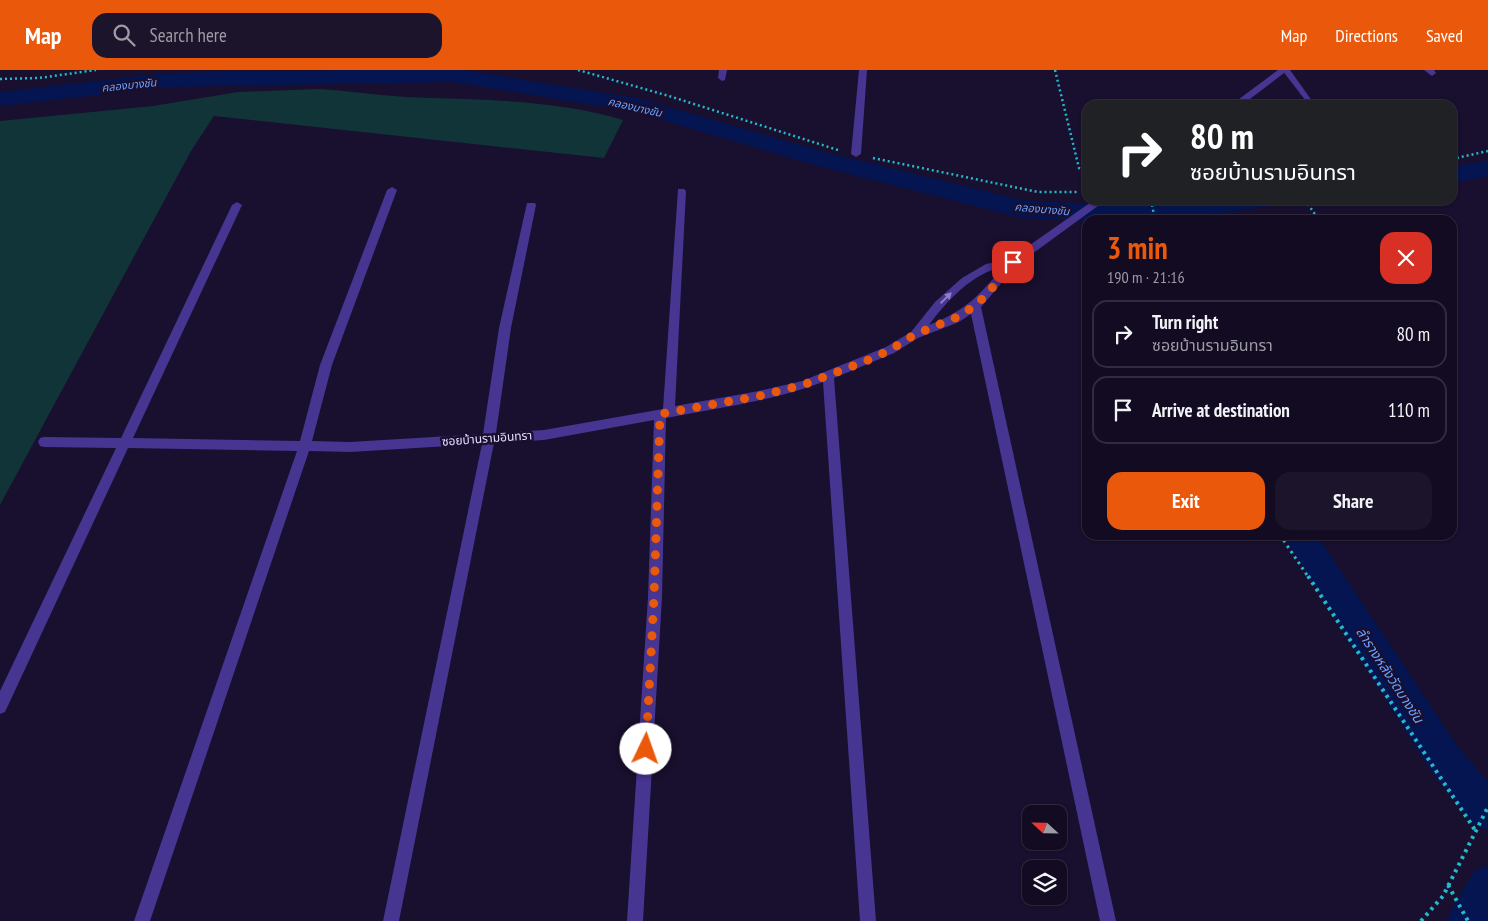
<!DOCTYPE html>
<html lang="en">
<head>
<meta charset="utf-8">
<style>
	:root { --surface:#130b22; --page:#1c142a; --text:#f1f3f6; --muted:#9d9ba5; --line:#322b40; --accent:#ea580c }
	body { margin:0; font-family:"PT Sans Narrow","Noto Sans Thai",sans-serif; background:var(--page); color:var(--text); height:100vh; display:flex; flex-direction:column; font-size:19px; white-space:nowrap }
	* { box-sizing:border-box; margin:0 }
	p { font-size:16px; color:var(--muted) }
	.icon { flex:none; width:28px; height:28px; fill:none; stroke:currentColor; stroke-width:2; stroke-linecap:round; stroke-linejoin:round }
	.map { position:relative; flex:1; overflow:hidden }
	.drawer { position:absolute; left:1082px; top:145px; width:375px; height:325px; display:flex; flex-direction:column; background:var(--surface); border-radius:15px; box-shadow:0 1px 4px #0004,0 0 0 1px var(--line) }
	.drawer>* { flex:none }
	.top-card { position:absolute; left:1082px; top:30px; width:375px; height:105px; border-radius:15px; box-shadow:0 1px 4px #0004,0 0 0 1px var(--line); background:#202124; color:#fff; overflow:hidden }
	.needle { width:32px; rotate:292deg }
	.controls { position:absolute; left:1022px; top:735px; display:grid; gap:10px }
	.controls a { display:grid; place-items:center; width:45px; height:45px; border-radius:10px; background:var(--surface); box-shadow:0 1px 4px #0004,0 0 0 1px var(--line); font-size:25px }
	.pin { position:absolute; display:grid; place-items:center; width:42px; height:42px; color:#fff; margin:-21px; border-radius:10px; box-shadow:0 2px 8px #0006 }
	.me { position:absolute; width:55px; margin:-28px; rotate:3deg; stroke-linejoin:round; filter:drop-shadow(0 0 4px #0008) }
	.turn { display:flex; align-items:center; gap:18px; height:105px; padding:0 25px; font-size:22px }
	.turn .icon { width:65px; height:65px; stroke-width:2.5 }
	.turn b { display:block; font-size:35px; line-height:42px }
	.round { display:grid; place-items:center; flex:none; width:52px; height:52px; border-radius:15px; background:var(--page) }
	.headline { display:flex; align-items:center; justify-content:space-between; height:85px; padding:0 25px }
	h1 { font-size:30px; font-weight:800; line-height:38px; color:var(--accent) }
	.button { display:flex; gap:10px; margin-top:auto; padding:10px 25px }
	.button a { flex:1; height:58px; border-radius:15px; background:var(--accent); color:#fff; font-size:20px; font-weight:800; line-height:58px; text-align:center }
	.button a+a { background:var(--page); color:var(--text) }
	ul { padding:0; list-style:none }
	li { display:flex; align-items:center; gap:15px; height:68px; margin:0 10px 8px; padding:0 15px; border:2px solid var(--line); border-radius:15px }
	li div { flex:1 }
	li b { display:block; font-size:19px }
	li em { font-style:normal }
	header { display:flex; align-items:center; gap:30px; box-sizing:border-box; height:70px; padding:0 25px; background:var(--accent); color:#fff }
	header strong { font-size:24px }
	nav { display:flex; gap:28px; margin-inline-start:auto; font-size:18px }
	.search { width:350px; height:45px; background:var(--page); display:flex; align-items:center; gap:12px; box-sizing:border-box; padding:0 18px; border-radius:15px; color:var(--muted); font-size:19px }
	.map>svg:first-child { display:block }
	.green { fill:#113439 }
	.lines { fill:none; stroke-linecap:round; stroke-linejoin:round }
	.canal { fill:#051551; fill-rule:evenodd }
	.path-far2 { stroke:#23bbcc; stroke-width:2.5; stroke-dasharray:2 3; stroke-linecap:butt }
	.path-far1 { stroke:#23bbcc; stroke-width:3; stroke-dasharray:2.5 4; stroke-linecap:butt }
	.path { stroke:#23bbcc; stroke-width:4; stroke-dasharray:3 4.5; stroke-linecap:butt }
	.lane { fill:#473592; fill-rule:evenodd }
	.street { fill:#473592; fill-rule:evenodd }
	.oneway { fill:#8e80c3 }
	.route { stroke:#ea580c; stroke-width:9; stroke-dasharray:0 16.2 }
	.labels { text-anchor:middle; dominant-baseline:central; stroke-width:5; stroke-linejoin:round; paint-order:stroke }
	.far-water-label { font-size:11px; font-style:italic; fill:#6aa2ff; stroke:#190f2e }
	.street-label { font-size:12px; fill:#e5dcff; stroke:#190f2e }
	.water-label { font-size:14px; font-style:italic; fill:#6aa2ff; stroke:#190f2e }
</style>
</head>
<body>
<header>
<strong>Map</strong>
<div class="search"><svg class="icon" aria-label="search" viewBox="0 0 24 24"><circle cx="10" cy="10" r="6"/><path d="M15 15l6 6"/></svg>Search here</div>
<nav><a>Map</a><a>Directions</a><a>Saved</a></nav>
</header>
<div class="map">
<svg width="1488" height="851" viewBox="0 0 1488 851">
	<rect width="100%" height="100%" fill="#190f2e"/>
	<path class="green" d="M319,19C348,21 377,25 406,27C478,30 554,29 623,50L604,88L214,46L191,81L0,435V51L153,36L238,22Z"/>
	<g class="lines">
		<g class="canal">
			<polygon points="356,0 463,0 637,28 825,82 1022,130 1129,136 1185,130 1272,130 1269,136 1260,138 1161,150 1088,151 1022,148 814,95 635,42 453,12 167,17 0,36 0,22 167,3"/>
			<polygon points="1488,90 1488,106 1452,113 1452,97"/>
			<polygon points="1283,465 1317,465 1458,677 1488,712 1488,760 1474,755 1432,703"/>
			<polygon points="1488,795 1488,851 1447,851 1453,837 1474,801"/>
		</g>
		<g class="path-far2">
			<polyline points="578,0 669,26 838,80"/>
			<polyline points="1055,0 1079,98 1088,104"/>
			<polyline points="0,9 39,8 96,0"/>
			<polyline points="873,88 1038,122 1078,122"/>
			<polyline points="1452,89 1488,81"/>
			<polyline points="1151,130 1155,150"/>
			<polyline points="1305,130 1319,150"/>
		</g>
		<polyline class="path-far1" points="1280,465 1309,508"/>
		<g class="path">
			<polyline points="1308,506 1475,760"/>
			<polyline points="1448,815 1468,851"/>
			<polyline points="1421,851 1443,826 1488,737"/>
		</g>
		<polygon class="lane" points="1282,0 1290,0 1315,35 1309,35"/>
		<g class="street">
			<polygon points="719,0 727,0 725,10 722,11 718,8"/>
			<polygon points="859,0 867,0 861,84 856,87 851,84"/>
			<polygon points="1278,0 1288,0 1242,35 1231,35"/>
			<polygon points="1424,0 1434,0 1436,3 1432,6"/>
			<path d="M392,117L397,120L332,295L312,371L350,372L483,364L499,258L527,133H535L536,135L511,258L496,363L544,360L663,339L678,119H684L686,121L675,336L759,321L802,311L886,277L911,262L935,232L962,208L986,194L1010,189L1094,130H1106L1017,195L981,237L1116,851H1100L971,244L959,252L918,268L894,283L834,308L876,851H860L823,312C773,331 718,338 666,348L662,527L643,851H627L648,527L654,350L544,370L494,373L399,851H383L482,374L350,382L309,381L150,851H134L297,381L128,378L5,642L0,644V621L116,378L44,377L40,376L38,372L40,368L44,367L121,368L232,135L237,132L242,135L133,368L300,371L320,295L387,120ZM1003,197C978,227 966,240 929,255C947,231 972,203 1003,197Z"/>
		</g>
	</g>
	<defs><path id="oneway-solid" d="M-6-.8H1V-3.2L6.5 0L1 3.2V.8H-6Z" transform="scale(1.25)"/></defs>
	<use class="oneway" href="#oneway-solid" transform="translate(946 228) rotate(-44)"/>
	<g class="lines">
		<polyline class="route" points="646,679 654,527 660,344 759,326 803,315 866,291 890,280 914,265 955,248 975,236 988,223 1013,192"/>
	</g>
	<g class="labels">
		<g class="far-water-label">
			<text transform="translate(129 15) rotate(-6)">คลองบางชัน</text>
			<text transform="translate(635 37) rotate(13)">คลองบางชัน</text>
			<text transform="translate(1042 139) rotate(5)">คลองบางชัน</text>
		</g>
		<g class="street-label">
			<text transform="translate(487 368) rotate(-4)">ซอยบ้านรามอินทรา</text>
		</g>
		<g class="water-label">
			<text transform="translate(1390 605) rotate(57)">ลำรางหลังวัดบางชัน</text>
		</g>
	</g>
</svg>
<div class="controls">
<a><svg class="needle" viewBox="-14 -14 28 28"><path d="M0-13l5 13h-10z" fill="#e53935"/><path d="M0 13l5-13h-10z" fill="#9d9ba5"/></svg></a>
<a><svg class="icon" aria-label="layers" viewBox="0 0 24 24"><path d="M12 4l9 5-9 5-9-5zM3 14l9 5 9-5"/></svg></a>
</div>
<div class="pin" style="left:1013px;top:192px;background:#d93025"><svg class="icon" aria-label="arrive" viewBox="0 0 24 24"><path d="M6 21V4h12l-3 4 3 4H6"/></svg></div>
<svg class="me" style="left:646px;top:679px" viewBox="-20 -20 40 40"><circle r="19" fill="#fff"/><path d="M0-13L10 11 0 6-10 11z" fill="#ea580c"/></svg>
<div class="top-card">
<div class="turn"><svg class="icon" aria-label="right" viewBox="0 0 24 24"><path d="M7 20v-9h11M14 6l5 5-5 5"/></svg><div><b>80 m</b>ซอยบ้านรามอินทรา</div></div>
</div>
<section class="drawer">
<div class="headline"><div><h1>3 min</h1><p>190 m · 21:16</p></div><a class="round" style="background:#d93025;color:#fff"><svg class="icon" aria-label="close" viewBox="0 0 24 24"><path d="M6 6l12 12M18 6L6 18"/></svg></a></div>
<ul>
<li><svg class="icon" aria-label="right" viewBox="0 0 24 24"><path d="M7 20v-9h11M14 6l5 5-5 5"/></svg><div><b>Turn right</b><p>ซอยบ้านรามอินทรา</p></div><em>80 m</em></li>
<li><svg class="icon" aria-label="arrive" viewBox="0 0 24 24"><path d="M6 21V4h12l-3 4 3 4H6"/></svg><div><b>Arrive at destination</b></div><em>110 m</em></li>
</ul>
<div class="button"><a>Exit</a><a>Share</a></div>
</section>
</div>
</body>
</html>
